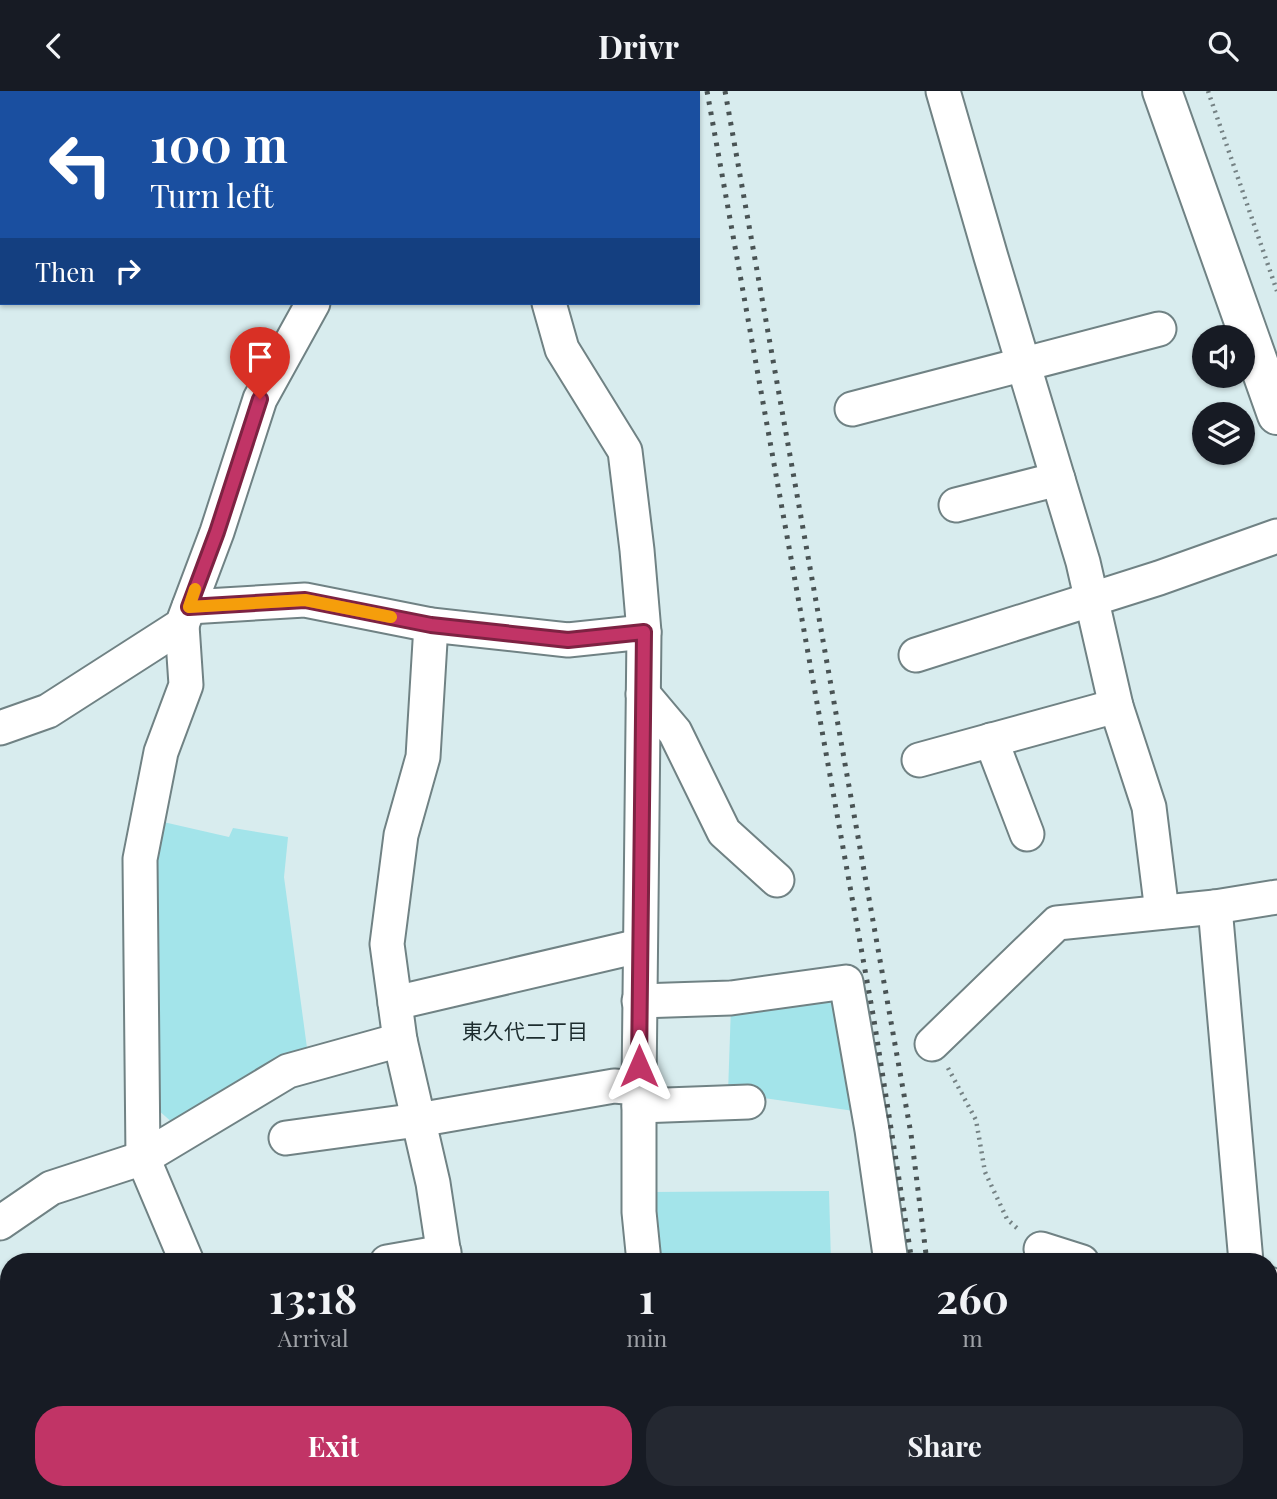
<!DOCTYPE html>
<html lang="en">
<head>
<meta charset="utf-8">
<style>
	:root { --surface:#171b24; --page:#242831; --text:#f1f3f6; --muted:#9ea1a6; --accent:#c13466 }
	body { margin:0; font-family:"Playfair Display","Noto Sans JP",serif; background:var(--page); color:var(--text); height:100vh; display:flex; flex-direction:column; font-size:26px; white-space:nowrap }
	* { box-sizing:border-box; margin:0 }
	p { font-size:23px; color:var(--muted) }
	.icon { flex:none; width:38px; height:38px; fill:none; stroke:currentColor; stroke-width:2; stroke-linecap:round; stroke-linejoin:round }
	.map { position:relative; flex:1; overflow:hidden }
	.sheet { position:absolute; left:0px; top:1162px; width:1278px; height:247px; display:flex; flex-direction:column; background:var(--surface); border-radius:28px 28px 0 0; box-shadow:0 2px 5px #0004 }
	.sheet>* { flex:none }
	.guide { position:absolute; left:0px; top:0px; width:700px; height:214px; box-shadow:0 2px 5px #0004; background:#1a4fa0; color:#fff; overflow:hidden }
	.buttons { position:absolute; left:1192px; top:234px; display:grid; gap:14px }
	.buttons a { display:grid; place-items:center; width:63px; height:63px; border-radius:50%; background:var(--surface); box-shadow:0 2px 5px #0004; font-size:35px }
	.pin { position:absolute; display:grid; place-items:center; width:60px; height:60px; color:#fff; margin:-72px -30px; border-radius:50% 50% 50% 0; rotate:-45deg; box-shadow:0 0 7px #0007 }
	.pin .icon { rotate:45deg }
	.me { position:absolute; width:77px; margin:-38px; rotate:0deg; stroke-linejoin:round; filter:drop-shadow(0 0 5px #0008) }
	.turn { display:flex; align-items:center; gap:24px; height:147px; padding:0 35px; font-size:32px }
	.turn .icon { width:91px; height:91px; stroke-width:2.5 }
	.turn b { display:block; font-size:49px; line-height:60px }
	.then { display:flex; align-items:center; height:66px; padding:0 35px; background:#0003; gap:14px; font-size:26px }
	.eta { display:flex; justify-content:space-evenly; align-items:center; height:119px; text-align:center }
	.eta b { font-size:42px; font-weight:700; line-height:49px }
	.action { display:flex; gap:14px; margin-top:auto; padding:14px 35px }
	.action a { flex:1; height:80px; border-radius:28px; background:var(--accent); color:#fff; font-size:28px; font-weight:700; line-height:80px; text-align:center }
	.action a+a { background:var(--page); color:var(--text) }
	header { display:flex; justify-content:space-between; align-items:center; height:91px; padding:0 35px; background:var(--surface); font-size:32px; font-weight:700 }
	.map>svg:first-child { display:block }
	.green { fill:#a3e4ea }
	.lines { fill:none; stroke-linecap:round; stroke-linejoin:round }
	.lane-casing { stroke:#708284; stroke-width:21 }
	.street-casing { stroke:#708284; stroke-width:37 }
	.secondary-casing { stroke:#708284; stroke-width:42 }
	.path { stroke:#758284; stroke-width:4.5; stroke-dasharray:2 5; stroke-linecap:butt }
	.lane { stroke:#fff; stroke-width:18 }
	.street { stroke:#fff; stroke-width:33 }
	.secondary { stroke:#fff; stroke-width:38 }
	.rail { stroke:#495354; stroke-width:5; stroke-dasharray:3.5 7; stroke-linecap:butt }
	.route-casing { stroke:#7d2242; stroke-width:18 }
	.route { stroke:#c13466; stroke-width:12 }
	.slow { stroke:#f59e0b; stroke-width:12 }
	.labels { text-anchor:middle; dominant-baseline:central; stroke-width:7; stroke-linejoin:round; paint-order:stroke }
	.neighbourhood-label { font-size:21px; fill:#1c2c2e; stroke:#d8ecee }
</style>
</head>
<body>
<header><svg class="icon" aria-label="back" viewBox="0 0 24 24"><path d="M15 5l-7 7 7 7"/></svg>Drivr<svg class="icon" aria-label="search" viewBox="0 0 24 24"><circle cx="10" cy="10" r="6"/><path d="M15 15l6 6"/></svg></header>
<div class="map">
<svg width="1277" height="1408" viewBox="0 0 1277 1408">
	<rect width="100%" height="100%" fill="#d8ecee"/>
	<g class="green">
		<polygon points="159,730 229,746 233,737 288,746 284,786 307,957 267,974 174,1033 149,1011 151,777"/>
		<polygon points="830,898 854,1020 728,1002 731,915"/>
		<polygon points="829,1100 831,1171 652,1171 649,1101"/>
		<polygon points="106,1400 184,1400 184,1408 108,1408"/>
	</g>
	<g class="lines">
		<g class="lane-casing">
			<polyline id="lane" points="582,1408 583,1400"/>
		</g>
		<g class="street-casing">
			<g id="street">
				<polyline points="488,0 489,2"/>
				<polyline points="943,0 991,166 1083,471 1116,615 1149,716 1162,821"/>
				<polyline points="448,2 449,0"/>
				<polyline points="549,212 562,258 625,360 637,459 644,541 639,997 639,1121 644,1171"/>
				<polyline points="852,318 1159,238"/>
				<polyline points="956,414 1058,388"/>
				<polyline points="189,516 305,509 431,534 568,549 644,541"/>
				<polyline points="182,534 186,594 161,661 140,768 143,1067 187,1171"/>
				<polyline points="431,534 423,666 401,744 387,853 400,949 433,1092 445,1171"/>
				<polyline points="916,564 1159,487 1277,445"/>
				<polyline points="643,603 675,641 724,741 777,789"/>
				<polyline points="0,637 48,620 182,534 217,441 260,308 313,212"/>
				<polyline points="991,649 1027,743"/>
				<polyline points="919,669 1116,615"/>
				<polyline points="1215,816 1246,1171"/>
				<polyline points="639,910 731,907 846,891 872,1039 891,1171"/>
				<polyline points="395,912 639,855"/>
				<polyline points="932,953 1057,832 1215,816 1277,806"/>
				<polyline points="639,1015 748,1011"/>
				<polyline points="286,1047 418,1029 614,995 639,997"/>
				<polyline points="0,1132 51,1097 143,1067 288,980 400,949"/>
				<polyline points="1041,1158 1082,1171"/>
				<polyline points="387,1171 444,1161"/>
				<polyline points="1269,1193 1277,1196"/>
				<polyline points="94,1400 96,1408"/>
				<polyline points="243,1400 243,1408"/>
				<polyline points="292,1400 296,1408"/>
				<polyline points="664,1400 665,1408"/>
				<polyline points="1264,1400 1264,1408"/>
				<polyline points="1165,1408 1165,1400"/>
			</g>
		</g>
		<g class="secondary-casing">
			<polyline id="secondary" points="1162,0 1277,324"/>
		</g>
		<g class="path">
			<polyline points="308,0 309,2"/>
			<polyline points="1208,0 1277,200"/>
			<polyline points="948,977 976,1029 985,1081 1007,1128 1019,1139"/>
		</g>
		<use href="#lane" class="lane"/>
		<use href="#street" class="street"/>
		<use href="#secondary" class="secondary"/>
		<g class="rail">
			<polyline points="707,0 874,929 912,1171"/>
			<polyline points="725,0 911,1043 927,1171"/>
			<polyline points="938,1400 939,1408"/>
			<polyline points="960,1400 961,1408"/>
		</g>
	</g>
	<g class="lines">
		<g class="route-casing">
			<polyline id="route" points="260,308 217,441 189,516 305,509 431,534 568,549 644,541 639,975"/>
		</g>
		<use href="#route" class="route"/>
		<polyline class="slow" points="195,498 189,516 305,509 391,526"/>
	</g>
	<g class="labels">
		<g class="neighbourhood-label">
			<text x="525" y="939">東久代二丁目</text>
		</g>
	</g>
</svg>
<div class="buttons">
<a><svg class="icon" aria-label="sound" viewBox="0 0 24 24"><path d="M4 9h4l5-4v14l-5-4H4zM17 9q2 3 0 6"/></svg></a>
<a><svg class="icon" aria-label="layers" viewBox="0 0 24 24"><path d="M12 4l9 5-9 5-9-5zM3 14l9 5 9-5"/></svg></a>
</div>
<div class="pin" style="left:260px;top:308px;background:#d93025"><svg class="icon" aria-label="arrive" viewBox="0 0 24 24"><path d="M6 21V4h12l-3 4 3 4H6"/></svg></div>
<svg class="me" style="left:639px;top:975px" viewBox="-20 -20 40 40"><path d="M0-17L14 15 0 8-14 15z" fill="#c13466" stroke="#fff" stroke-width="4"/></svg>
<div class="guide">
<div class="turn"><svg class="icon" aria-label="left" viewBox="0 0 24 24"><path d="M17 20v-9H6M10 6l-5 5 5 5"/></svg><div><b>100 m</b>Turn left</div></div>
<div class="then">Then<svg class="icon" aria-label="right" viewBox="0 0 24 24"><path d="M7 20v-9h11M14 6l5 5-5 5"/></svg></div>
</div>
<section class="sheet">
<div class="eta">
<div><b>13:18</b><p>Arrival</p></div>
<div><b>1</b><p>min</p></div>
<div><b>260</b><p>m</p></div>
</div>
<div class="action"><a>Exit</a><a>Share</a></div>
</section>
</div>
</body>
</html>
